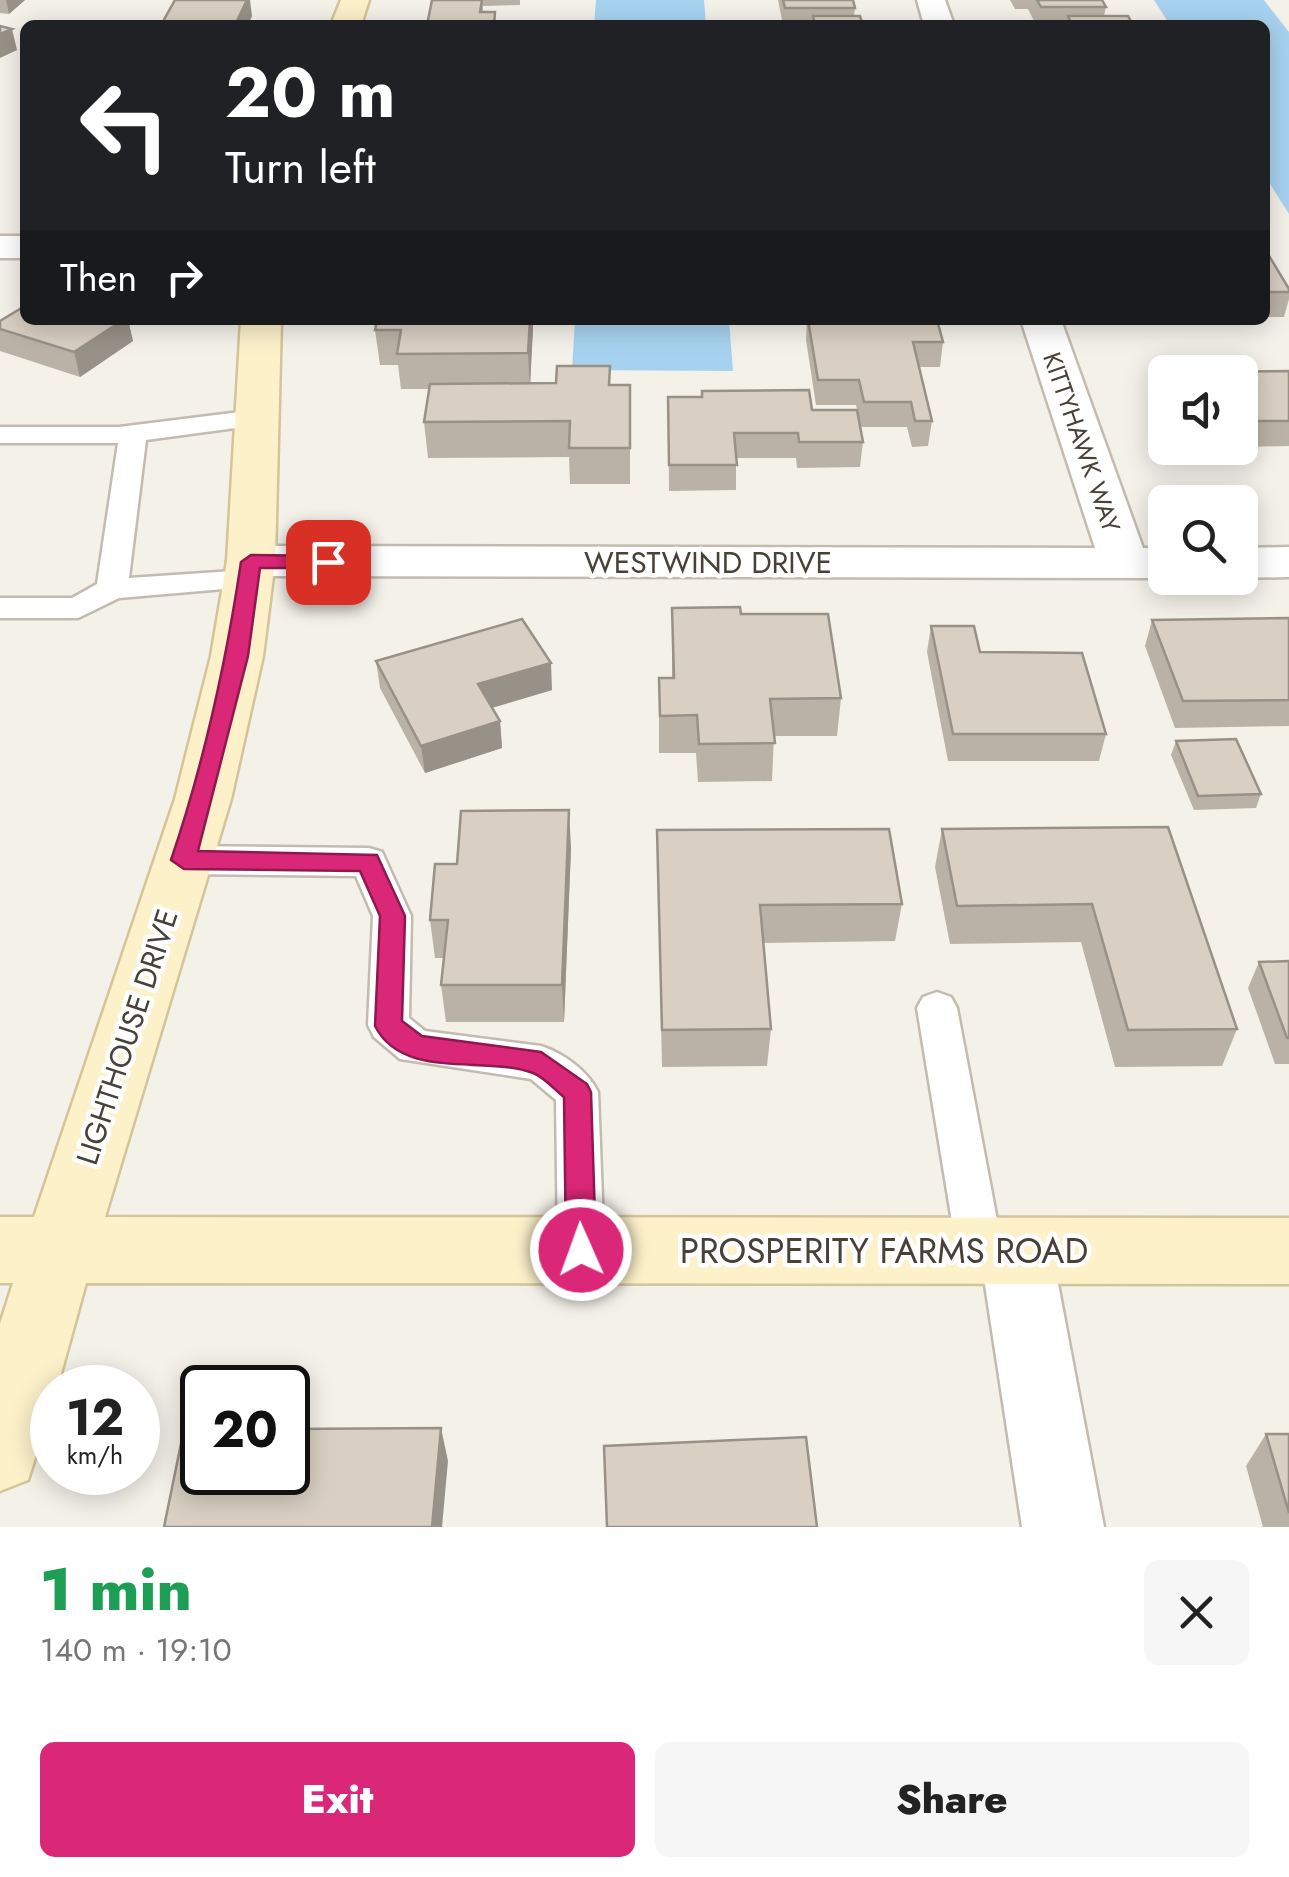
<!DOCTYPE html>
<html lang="en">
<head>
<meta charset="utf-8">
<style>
	:root { --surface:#fff; --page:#f6f6f6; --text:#222; --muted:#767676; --accent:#db2777 }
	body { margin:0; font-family:Jost,sans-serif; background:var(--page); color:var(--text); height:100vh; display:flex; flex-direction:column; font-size:38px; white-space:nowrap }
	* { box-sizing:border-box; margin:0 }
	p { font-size:32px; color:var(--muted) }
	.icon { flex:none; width:55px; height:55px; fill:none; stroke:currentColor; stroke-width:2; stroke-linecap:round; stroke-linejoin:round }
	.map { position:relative; height:1527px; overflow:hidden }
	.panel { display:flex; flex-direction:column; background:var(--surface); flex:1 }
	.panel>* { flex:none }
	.banner { position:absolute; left:20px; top:20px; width:1250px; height:305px; border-radius:15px; box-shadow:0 5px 25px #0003; background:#202124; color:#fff; overflow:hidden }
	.fabs { position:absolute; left:1148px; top:355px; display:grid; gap:20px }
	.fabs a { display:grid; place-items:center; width:110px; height:110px; border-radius:15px; background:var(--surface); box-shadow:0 5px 25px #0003; font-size:50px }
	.speed { position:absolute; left:30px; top:1365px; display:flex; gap:20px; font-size:50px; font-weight:700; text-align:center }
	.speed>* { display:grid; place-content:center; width:130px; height:130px; border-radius:50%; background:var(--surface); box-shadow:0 5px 25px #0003; line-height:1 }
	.speed small { font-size:25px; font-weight:400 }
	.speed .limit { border:5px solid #111; border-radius:15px; background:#fff; color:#111 }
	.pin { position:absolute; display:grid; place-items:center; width:85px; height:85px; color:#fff; margin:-42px; border-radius:20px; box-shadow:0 5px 15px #0006 }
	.me { position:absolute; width:110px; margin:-55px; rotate:358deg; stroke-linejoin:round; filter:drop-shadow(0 0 8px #0008) }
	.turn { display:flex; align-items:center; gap:35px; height:210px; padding:0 40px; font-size:45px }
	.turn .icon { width:130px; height:130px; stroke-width:2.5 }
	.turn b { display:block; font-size:70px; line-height:85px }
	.then { display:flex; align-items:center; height:95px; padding:0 40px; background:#0003; gap:20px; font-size:38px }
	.round { display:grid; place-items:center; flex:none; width:105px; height:105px; border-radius:15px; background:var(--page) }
	.overview { display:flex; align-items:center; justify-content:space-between; height:170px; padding:0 40px }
	h1 { font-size:60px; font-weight:800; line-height:75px; color:#1e9e55 }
	.button { display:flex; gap:20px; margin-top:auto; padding:20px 40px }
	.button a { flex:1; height:115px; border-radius:15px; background:var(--accent); color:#fff; font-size:40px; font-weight:800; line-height:115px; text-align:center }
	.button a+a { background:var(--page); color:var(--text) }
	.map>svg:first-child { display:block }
	.water { fill:#a7d2ef }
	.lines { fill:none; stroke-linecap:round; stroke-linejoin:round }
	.lane-casing { stroke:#c3bbaf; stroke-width:5 }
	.street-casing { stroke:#c3bbaf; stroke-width:5 }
	.secondary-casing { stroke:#d3c49a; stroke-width:5 }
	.lane { fill:#fff; fill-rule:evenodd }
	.street { fill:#fff; fill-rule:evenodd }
	.secondary { fill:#fdf1ca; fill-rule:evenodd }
	.wall { fill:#bbb2a7 }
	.shaded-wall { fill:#989188 }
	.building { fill:#d9cfc2; stroke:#989188; stroke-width:2.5 }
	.route { fill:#db2777; stroke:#8e194d; stroke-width:2.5 }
	.labels { text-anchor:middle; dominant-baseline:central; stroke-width:9; stroke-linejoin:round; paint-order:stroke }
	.far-street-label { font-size:25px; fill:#484138; stroke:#fff }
	.street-label { font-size:30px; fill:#484138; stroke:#fff }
	.near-street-label { font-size:35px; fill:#484138; stroke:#fff }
</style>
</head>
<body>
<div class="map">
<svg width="1289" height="1527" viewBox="0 0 1289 1527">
	<rect width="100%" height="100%" fill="#f4f1e9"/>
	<g class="water">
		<polygon points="596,0 704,0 706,25 594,25"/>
		<polygon points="1154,0 1264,0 1289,32 1289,214 1265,176 1265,25 1170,25"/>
		<polygon points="575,320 729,320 733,371 572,370"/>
	</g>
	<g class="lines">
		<g class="lane-casing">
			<g id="lane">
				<polygon points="256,410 270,418 266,424 146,440 129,578 248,570 259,572 263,579 259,586 119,598 78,618 0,618 0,598 72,598 97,584 118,443 0,443 0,427 119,427"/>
				<path d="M184,846L369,848L382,852L411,916L409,1018L425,1031L541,1046C563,1053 588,1071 598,1092L604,1251L597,1266L581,1272L565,1266L558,1251L556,1100L531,1079L400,1059L374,1037L368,1025L373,916L356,876L184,874L171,870L165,860L171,850Z"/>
				<polygon points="937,992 951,997 957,1008 1003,1252 996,1267 980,1273 964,1267 957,1252 917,1008 923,997"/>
			</g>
		</g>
		<g class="street-casing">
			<g id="street">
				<polygon points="917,0 945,0 954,25 924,25"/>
				<rect x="0" y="236" width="25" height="22"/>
				<polygon points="1021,320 1061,320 1143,548 1165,548 1165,578 251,576 234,571 227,561 234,551 251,546 1095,548"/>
				<polygon points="1289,547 1289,577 1240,578 1240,548"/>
				<polygon points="1016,1219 1041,1229 1052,1252 1104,1527 1022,1527 980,1252 991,1229"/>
			</g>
		</g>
		<g class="secondary-casing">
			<g id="secondary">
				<polygon points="341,0 369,0 361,25 331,25"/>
				<polygon points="241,320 281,320 275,561 263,656 231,799 105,1217 1289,1218 1289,1284 86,1283 57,1388 52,1388 52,1405 28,1480 0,1491 0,1324 13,1283 0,1283 0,1217 34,1217 175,799 211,656 227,561"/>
			</g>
		</g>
		<use href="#lane" class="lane"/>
		<use href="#street" class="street"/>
		<use href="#secondary" class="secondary"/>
	</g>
	<g class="wall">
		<polygon points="0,0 25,0 9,14 0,13"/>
		<polygon points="432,0 520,0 520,5 483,6 483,12 495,12 496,25 427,25"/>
		<polygon points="778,0 853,0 855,8 854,16 863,25 783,25"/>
		<polygon points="1010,0 1102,0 1106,7 1104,16 1133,25 1036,25 1028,9 1015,9"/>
		<polygon points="1265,249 1289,289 1289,299 1284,317 1265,317"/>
		<polygon points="25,320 128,320 133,341 80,377 0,351 0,321"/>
		<polygon points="807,320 937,320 943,342 940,367 919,367 932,421 928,446 912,447 907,427 861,427 856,405 816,405 806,340"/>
		<polygon points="533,328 530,384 630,385 630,484 570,484 569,457 428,458 424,422 429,389 401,389 398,365 380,365 375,330"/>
		<polygon points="1289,371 1289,446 1240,447 1240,372"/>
		<polygon points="668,397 812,410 863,442 860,467 797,468 796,458 736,458 736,490 669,491"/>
		<polygon points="672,608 741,614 841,698 837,736 774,736 772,781 698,782 696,753 659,753 659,678 672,678"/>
		<polygon points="1289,618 1289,726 1175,728 1145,646 1152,620"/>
		<polygon points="931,626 980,652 1106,734 1099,761 948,761 927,652"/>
		<polygon points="376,661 552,690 492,708 500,721 502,748 425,773 380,688"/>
		<polygon points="1176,741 1261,794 1256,808 1194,810 1171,755"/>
		<polygon points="1168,827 1237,1029 1222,1066 1115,1067 1081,942 950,944 935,867 942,829"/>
		<polygon points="657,830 902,904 895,941 763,943 771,1029 767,1066 662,1067"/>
		<polygon points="571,848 564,1022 446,1022 441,985 444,958 435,958 430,920 457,864"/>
		<polygon points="1289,961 1289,1064 1275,1064 1248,988 1259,962"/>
		<polygon points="1266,1434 1289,1434 1289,1527 1263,1527 1246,1466"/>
	</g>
	<g class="shaded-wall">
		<polygon points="6,0 25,0 9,14"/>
		<polygon points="247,0 250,0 252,16 248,25 235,25"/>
		<polygon points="12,29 17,50 0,58 0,34"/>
		<polygon points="123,320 128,320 133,341 80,377 74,352"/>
		<polygon points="530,320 533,320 533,328 530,388 528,353"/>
		<polygon points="551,663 552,690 481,711 478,684"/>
		<polygon points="500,721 502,748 425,773 421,746"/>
		<polygon points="569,810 571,848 564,1022 562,985"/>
		<polygon points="441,1428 448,1461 442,1527 432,1527"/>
	</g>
	<g class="building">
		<polygon points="175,0 247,0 235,25 161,25"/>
		<polygon points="432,0 482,0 480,12 495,12 494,25 427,25"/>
		<polygon points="783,0 853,0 855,8 785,8"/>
		<polygon points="1037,0 1102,0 1106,7 1041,7"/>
		<polygon points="813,16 860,16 863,25 815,25"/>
		<polygon points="1068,16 1128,16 1133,25 1072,25"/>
		<polygon points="0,26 12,29 0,34"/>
		<polygon points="1265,249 1289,289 1289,292 1265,292"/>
		<polygon points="25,306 25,320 123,320 74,352 0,329 0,321"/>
		<polygon points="377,320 530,320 528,353 397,354 401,330 375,330"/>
		<polygon points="808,320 937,320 943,342 913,342 932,421 915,421 911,402 864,402 859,380 818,380"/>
		<polygon points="557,366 610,366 609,385 630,385 630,448 569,448 570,421 424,422 430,384 556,383"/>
		<polygon points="1289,371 1289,421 1240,421 1240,372 1181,372"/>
		<polygon points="809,390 812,410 857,410 863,442 799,442 798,433 734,433 737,465 669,465 668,397 702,397 702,391"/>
		<polygon points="740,607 741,614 828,614 841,698 770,699 775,743 699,744 697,715 660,716 659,678 674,678 672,608"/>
		<polygon points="1289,618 1289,700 1183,701 1152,620"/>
		<polygon points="522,619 551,663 478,684 500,721 421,746 376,661"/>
		<polygon points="931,626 974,626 980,652 1082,653 1106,734 953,734"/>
		<polygon points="1236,739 1261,794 1198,796 1176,741"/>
		<polygon points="569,810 562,985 441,985 448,920 430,920 435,864 457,864 461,811"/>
		<polygon points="1168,827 1237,1029 1128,1030 1092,904 957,906 942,829"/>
		<polygon points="889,829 902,904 760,905 771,1029 662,1030 657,830"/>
		<polygon points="1289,961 1289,1038 1287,1038 1259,962"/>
		<polygon points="441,1428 432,1527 164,1527 184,1429 202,1429 202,1472 288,1472 288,1429"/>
		<polygon points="1266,1434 1289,1434 1289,1513"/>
		<polygon points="806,1437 817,1527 607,1527 604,1446"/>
	</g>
	<path class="route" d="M251,555L328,556L338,562L328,568H260L248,656L198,851L377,855L405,916L402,1021L422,1036L541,1052L587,1084L591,1092L596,1250L592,1260L581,1264L570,1260L566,1250L564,1097C555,1090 544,1077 533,1073C485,1055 403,1081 375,1026L380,916L360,871L184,869L171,860C204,763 226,663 241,562Z"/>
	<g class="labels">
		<g class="far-street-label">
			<text transform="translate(1082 442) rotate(71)">KITTYHAWK WAY</text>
		</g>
		<g class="street-label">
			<text x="708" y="562">WESTWIND DRIVE</text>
			<text transform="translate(127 1037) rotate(-72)">LIGHTHOUSE DRIVE</text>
		</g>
		<g class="near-street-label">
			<text x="884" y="1251">PROSPERITY FARMS ROAD</text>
		</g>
	</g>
</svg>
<div class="fabs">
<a><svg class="icon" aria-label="sound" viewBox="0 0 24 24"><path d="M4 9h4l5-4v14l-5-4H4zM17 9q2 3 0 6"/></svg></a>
<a><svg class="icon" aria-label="search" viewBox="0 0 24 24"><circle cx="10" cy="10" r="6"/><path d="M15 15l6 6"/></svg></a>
</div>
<div class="speed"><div>12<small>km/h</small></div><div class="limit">20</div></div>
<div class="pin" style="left:328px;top:562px;background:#d93025"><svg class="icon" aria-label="arrive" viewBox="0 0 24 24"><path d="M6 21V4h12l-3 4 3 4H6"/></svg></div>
<svg class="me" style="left:581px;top:1250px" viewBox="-20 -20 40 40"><circle r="17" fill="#db2777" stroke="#fff" stroke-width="3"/><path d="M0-11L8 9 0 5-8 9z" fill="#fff"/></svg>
<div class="banner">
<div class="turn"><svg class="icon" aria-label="left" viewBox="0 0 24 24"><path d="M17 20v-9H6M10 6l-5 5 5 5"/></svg><div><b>20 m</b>Turn left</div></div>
<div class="then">Then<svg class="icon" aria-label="right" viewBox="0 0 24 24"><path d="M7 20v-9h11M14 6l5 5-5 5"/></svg></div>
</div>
</div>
<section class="panel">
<div class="overview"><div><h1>1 min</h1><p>140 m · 19:10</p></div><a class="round"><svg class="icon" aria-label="close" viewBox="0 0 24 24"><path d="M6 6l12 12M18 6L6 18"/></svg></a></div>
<div class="button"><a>Exit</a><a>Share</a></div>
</section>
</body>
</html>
